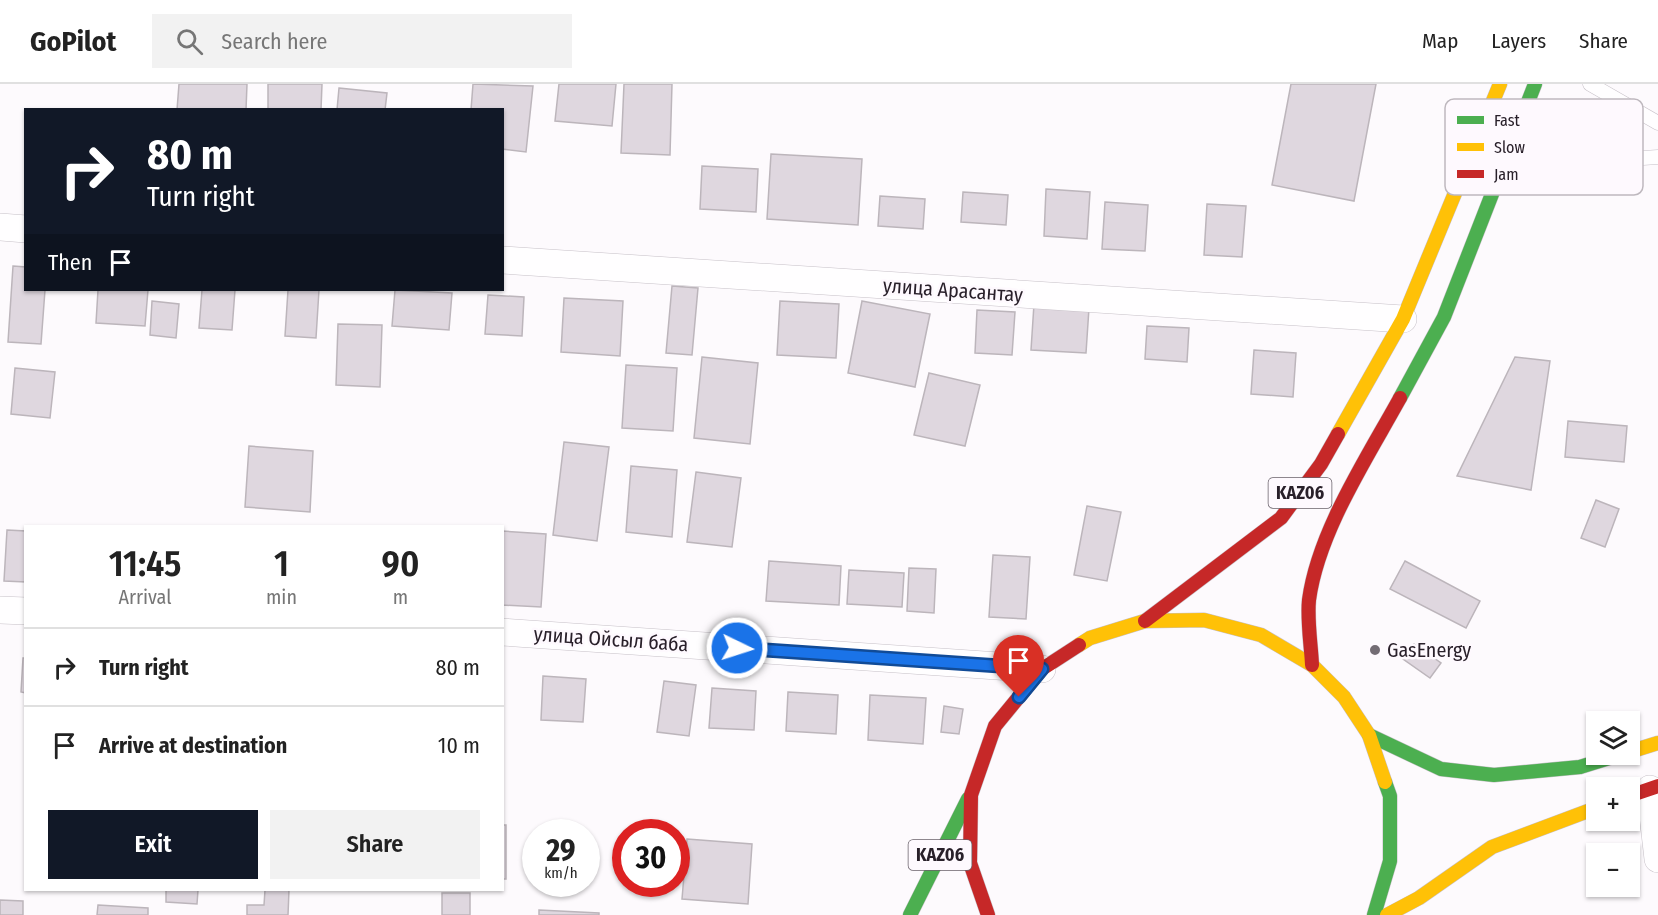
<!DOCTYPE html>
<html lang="en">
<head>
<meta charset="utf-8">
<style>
	:root { --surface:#fff; --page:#f2f2f2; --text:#222; --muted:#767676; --line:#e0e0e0; --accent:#111827 }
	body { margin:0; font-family:"Fira Sans Condensed",sans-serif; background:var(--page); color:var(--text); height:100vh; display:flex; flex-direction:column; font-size:22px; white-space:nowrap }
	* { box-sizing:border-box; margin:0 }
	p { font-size:20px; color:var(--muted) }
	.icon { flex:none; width:33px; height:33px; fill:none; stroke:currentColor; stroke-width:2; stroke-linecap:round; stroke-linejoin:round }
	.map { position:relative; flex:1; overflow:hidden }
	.details { position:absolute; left:24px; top:441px; width:480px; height:366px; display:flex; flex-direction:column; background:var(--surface); border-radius:0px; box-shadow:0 2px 4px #0004 }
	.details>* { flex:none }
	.guide { position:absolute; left:24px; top:24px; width:480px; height:183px; border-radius:0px; box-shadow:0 2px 4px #0004; background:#111827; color:#fff; overflow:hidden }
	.fabs { position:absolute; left:1586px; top:627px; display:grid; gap:12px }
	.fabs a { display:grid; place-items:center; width:54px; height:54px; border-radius:0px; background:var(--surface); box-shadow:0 2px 4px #0004; font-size:30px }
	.speed { position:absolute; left:522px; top:735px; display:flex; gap:12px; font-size:30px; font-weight:700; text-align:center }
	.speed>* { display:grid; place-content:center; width:78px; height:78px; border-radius:50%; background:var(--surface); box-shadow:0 2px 4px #0004; line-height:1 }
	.speed small { font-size:15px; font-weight:400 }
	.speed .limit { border:9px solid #d22; background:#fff; color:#111 }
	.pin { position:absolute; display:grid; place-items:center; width:51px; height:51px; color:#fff; margin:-62px -26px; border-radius:50% 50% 50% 0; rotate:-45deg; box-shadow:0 0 6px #0007 }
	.pin .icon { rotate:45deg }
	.me { position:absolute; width:66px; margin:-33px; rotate:94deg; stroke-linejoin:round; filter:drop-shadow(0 0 4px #0008) }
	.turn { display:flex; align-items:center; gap:21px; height:126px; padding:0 24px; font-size:27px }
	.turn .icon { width:78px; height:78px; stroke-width:2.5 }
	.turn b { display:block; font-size:42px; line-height:51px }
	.then { display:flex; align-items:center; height:57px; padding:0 24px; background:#0003; gap:12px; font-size:22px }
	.eta { display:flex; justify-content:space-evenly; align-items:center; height:102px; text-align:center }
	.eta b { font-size:36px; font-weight:600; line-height:42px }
	.cta { display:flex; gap:12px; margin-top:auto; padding:12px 24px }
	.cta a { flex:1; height:69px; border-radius:0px; background:var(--accent); color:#fff; font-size:24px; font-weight:600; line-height:69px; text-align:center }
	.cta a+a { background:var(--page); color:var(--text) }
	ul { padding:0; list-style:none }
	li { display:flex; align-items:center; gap:18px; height:78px; padding:0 24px; border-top:2px solid var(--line) }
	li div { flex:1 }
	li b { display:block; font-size:22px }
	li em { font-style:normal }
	header { display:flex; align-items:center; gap:36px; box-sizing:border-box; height:84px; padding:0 30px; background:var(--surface); border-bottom:2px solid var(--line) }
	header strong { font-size:28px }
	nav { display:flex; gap:33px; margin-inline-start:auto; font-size:21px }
	.search { width:420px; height:54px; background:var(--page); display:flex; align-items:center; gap:15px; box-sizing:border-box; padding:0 21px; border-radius:0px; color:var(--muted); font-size:22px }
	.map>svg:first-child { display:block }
	.building { fill:#dfd7df; stroke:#bcb5bb; stroke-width:1.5 }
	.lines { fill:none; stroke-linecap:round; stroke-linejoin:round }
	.lane-casing { stroke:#c7c1c8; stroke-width:15 }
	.street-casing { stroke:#c7c1c8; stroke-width:28 }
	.fast-casing { stroke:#c7c1c8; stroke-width:15 }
	.slow-casing { stroke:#c7c1c8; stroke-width:15 }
	.jam-casing { stroke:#c7c1c8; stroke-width:15 }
	.lane { stroke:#fffeff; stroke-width:14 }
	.street { stroke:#fffeff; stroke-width:27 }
	.fast { stroke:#4caf50; stroke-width:14 }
	.slow { stroke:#ffc107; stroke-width:14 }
	.jam { stroke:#c62828; stroke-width:14 }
	.route-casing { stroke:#114b97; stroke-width:15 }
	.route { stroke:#1a73e8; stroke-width:10 }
	.poi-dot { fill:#736c74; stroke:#fef9fe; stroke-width:2 }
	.labels { text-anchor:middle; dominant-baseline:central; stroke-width:5; stroke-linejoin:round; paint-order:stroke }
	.shield { fill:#fef9fe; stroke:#69616a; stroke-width:1.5 }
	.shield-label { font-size:18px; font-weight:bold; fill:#29202a }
	.street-label { font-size:20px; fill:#29202a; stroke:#fef9fe }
	.poi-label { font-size:20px; fill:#29202a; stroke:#fef9fe; text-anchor:start }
	.key { fill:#fef9fe; stroke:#beb8be; stroke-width:1.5 }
	.key-label { font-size:16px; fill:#29202a }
</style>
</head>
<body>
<header>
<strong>GoPilot</strong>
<div class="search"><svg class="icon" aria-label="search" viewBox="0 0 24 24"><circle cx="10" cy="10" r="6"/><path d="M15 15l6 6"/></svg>Search here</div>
<nav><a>Map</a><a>Layers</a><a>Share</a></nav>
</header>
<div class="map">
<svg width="1658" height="831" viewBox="0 0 1658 831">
	<rect width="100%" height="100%" fill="#fdfafd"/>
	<g class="building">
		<polygon points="179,0 247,0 246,26 177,26"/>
		<polygon points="268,0 322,0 321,26 268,26"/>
		<polygon points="473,0 533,2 526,68 502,65 502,26 471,26"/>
		<polygon points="559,0 616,0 612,42 555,37"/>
		<polygon points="624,0 672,0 670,71 621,69"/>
		<polygon points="1291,0 1376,0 1354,117 1272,101"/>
		<polygon points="339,4 387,9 385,26 337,26"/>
		<polygon points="771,70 862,75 858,141 767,135"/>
		<polygon points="702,82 758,85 756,128 700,125"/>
		<polygon points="1046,105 1090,108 1087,155 1044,152"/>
		<polygon points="963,108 1008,111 1006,141 961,138"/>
		<polygon points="880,112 925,115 923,145 878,142"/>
		<polygon points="1105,118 1148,121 1145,167 1102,165"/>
		<polygon points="1207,120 1246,122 1242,173 1204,171"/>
		<polygon points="13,182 26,183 26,206 45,206 41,260 8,258"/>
		<polygon points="672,202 698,204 692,271 666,269"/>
		<polygon points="98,206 148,206 145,242 96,239"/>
		<polygon points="202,206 235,206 232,246 199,244"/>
		<polygon points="288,206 319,206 316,254 285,252"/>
		<polygon points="395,206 452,209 449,246 392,242"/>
		<polygon points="488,211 524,213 522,252 485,250"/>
		<polygon points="564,214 623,217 620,272 561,268"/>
		<polygon points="152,217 179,220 176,254 150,251"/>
		<polygon points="780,217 839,220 836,274 777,271"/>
		<polygon points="862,217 930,230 915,303 848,289"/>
		<polygon points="1034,220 1089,224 1086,269 1031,266"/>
		<polygon points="977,226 1015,228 1012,271 975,269"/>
		<polygon points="338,240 382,241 380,303 336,301"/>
		<polygon points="1147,242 1189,244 1187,278 1145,275"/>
		<polygon points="1254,266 1296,269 1293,313 1251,310"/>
		<polygon points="702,273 758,279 750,360 694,354"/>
		<polygon points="1515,273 1550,277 1531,406 1457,392"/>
		<polygon points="626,281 677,284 673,347 622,344"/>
		<polygon points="15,284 55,288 50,334 11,330"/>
		<polygon points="929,289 980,301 965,362 914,351"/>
		<polygon points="1568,337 1627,342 1624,378 1565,373"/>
		<polygon points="564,358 609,363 597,457 553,451"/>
		<polygon points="249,362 313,367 310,428 245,423"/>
		<polygon points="631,382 677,386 672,453 626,448"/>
		<polygon points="696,388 741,394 732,463 687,458"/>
		<polygon points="1596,416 1619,425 1605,463 1581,454"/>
		<polygon points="1087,422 1121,428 1107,497 1074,491"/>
		<polygon points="7,446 26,447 26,498 4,497"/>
		<polygon points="502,447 546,450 541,523 502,521"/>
		<polygon points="993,471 1030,473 1026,535 989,533"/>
		<polygon points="769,477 841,482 839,521 766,517"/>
		<polygon points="1405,477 1480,517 1466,544 1390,505"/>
		<polygon points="909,484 936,485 934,529 907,527"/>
		<polygon points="849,486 904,489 902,523 847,520"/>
		<polygon points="1414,560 1441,579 1430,594 1403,575"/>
		<polygon points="23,574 26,574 26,609 21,608"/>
		<polygon points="543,592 586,595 583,638 541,636"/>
		<polygon points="664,597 696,601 689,652 657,648"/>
		<polygon points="712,604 756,607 754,646 709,644"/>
		<polygon points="788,608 838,611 836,650 786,647"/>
		<polygon points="870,611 926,614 923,660 868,656"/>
		<polygon points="944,622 963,625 959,650 941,648"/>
		<rect x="502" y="741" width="4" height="54"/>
		<polygon points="625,748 627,748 626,748 626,791 622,791"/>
		<polygon points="687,755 752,760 748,820 682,815"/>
		<polygon points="166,806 198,806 197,820 166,818"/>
		<polygon points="265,806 289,806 288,831 247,831 247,821 264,821"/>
		<rect x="442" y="809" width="28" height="22"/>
		<polygon points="0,816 23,817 23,831 0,831"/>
		<polygon points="98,821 148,824 148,831 97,831"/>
		<polygon points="539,826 599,829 599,831 539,831"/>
	</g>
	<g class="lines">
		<g class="lane-casing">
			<g id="lane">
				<polyline points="1590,0 1658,39"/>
				<polyline points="1506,79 1570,79 1658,73"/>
			</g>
		</g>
		<g class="street-casing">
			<g id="street">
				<polyline points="0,143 26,145"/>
				<polyline points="502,176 1403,235"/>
				<polyline points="0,526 26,527"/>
				<polyline points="502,548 1042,585"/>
				<polyline points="1650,705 1658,775"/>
			</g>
		</g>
		<g class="fast-casing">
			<g id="fast">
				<polyline points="1400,314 1444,233 1535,0"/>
				<polyline points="1369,651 1441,685 1494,691 1580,683 1622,670"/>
				<polyline points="910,831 968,715"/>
				<polyline points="1374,831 1390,777 1390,712 1385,698"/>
			</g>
		</g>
		<g class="slow-casing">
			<g id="slow">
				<polyline points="1338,350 1403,235 1500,0"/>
				<polyline points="1079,561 1090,554 1145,537 1204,536 1261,551 1312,581 1344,613 1369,651 1385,698"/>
				<polyline points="1629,668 1658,659"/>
				<polyline points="1387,831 1419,814 1492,763 1596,724"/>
			</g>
		</g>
		<g class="jam-casing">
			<g id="jam">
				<polyline points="1145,537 1281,434 1321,380 1338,350"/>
				<path d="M1312,581C1311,560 1307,537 1309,516C1318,448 1367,374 1400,314"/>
				<polyline points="1629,712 1658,702"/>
				<polyline points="988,831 970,779 971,711 995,642 1042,585 1079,561"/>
			</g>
		</g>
		<use href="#lane" class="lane"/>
		<use href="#street" class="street"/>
		<use href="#fast" class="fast"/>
		<use href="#slow" class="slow"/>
		<use href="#jam" class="jam"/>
	</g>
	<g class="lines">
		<g class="route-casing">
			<polyline id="route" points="737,564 1042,585 1019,613"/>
		</g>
		<use href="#route" class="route"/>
	</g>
	<circle class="poi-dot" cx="1375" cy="566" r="6"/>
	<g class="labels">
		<g class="shield">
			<rect x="1268.5" y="394" width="63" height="30" rx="4.5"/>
			<rect x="908.5" y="756" width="63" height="30" rx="4.5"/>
		</g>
		<g class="shield-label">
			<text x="1300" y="409">KАZ06</text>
			<text x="940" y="771">KАZ06</text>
		</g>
		<g class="street-label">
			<text transform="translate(953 206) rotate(4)">улица Арасантау</text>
			<text transform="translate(611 555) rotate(4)">улица Ойсыл баба</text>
		</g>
		<g class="poi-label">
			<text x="1387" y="566">GasEnergy</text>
		</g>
	</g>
	<rect x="1445" y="15" width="198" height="96" rx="9" class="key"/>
	<rect x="1457" y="32" width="27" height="8" fill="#4caf50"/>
	<rect x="1457" y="59" width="27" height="8" fill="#ffc107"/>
	<rect x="1457" y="86" width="27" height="8" fill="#c62828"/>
	<g class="key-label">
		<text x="1494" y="42">Fast</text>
		<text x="1494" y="69">Slow</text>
		<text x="1494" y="96">Jam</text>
	</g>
</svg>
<div class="fabs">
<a><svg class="icon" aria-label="layers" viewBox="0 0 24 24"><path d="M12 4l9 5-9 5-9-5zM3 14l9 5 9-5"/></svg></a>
<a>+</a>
<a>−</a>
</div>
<div class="speed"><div>29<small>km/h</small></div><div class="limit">30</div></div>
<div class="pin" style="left:1019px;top:613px;background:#d93025"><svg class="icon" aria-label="arrive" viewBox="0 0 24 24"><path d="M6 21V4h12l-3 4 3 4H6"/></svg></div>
<svg class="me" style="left:737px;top:564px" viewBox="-20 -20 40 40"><circle r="17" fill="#1a73e8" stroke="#fff" stroke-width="3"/><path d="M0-11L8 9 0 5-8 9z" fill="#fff"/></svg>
<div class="guide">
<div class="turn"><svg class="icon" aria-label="right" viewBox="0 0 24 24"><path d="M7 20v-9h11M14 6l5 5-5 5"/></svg><div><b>80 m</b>Turn right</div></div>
<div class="then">Then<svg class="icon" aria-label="arrive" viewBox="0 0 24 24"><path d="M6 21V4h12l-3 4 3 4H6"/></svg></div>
</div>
<section class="details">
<div class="eta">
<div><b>11:45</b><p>Arrival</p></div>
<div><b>1</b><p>min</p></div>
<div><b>90</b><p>m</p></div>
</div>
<ul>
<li><svg class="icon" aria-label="right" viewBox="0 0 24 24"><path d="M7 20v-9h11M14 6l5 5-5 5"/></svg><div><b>Turn right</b></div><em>80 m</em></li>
<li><svg class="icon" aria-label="arrive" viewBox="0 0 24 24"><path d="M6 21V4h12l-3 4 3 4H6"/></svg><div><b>Arrive at destination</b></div><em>10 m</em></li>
</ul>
<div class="cta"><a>Exit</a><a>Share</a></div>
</section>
</div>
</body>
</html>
